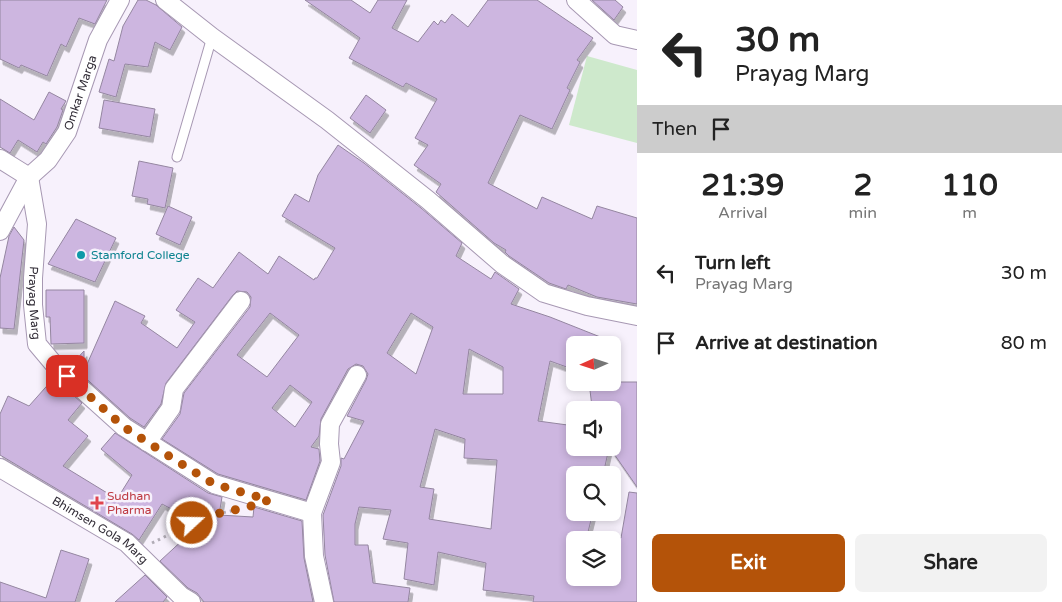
<!DOCTYPE html>
<html lang="en">
<head>
<meta charset="utf-8">
<style>
	:root { --surface:#fff; --page:#f2f2f2; --text:#222; --muted:#767676; --accent:#b45309 }
	body { margin:0; font-family:"Varela Round",sans-serif; background:var(--page); color:var(--text); height:100vh; display:flex; flex-direction:column; font-size:19px; white-space:nowrap }
	* { box-sizing:border-box; margin:0 }
	p { font-size:16px; color:var(--muted) }
	.icon { flex:none; width:28px; height:28px; fill:none; stroke:currentColor; stroke-width:2; stroke-linecap:round; stroke-linejoin:round }
	.map { position:relative; flex:1; overflow:hidden }
	.side { display:flex; flex-direction:column; background:var(--surface); width:425px }
	.side>* { flex:none }
	.guide { background:#fff; color:var(--text); overflow:hidden }
	.needle { width:32px; rotate:267deg }
	.controls { position:absolute; left:566px; top:336px; display:grid; gap:10px }
	.controls a { display:grid; place-items:center; width:55px; height:55px; border-radius:8px; background:var(--surface); box-shadow:0 2px 8px #0003; font-size:25px }
	.pin { position:absolute; display:grid; place-items:center; width:42px; height:42px; color:#fff; margin:-21px; border-radius:10px; box-shadow:0 2px 8px #0006 }
	.me { position:absolute; width:55px; margin:-28px; rotate:69deg; stroke-linejoin:round; filter:drop-shadow(0 0 4px #0008) }
	.turn { display:flex; align-items:center; gap:18px; height:105px; padding:0 15px; font-size:22px }
	.turn .icon { width:65px; height:65px; stroke-width:2.5 }
	.turn b { display:block; font-size:35px; line-height:42px }
	.then { display:flex; align-items:center; height:48px; padding:0 15px; background:#0003; gap:10px; font-size:19px }
	.eta { display:flex; justify-content:space-evenly; align-items:center; height:85px; text-align:center }
	.eta b { font-size:30px; font-weight:700; line-height:35px }
	.cta { display:flex; gap:10px; margin-top:auto; padding:10px 15px }
	.cta a { flex:1; height:58px; border-radius:8px; background:var(--accent); color:#fff; font-size:20px; font-weight:700; line-height:58px; text-align:center }
	.cta a+a { background:var(--page); color:var(--text) }
	ul { padding:0; list-style:none }
	li { display:flex; align-items:center; gap:15px; height:70px; padding:0 15px }
	li div { flex:1 }
	li b { display:block; font-size:19px }
	li em { font-style:normal }
	main { display:flex; flex:1; min-height:0 }
	.map>svg:first-child { display:block }
	.green { fill:#cee9cc }
	.building { fill:#cdb6e0; stroke:#9486a0; fill-rule:evenodd; filter:url(#shadow) }
	.lines { fill:none; stroke-linecap:round; stroke-linejoin:round }
	.lane-casing { stroke:#a798b3; stroke-width:11 }
	.street-casing { stroke:#a798b3; stroke-width:20 }
	.path { stroke:#b1acb6; stroke-width:3; stroke-dasharray:2.5 4; stroke-linecap:butt }
	.lane { stroke:#fff; stroke-width:9 }
	.street { stroke:#fff; stroke-width:18 }
	.route { stroke:#b45309; stroke-width:9; stroke-dasharray:0 16.2 }
	.culture-dot { fill:#0f9aa8; stroke:#f7f1fc; stroke-width:2 }
	.health-dot { fill:#e0444e; stroke:#f7f1fc; stroke-width:2 }
	.labels { text-anchor:middle; dominant-baseline:central; stroke-width:5; stroke-linejoin:round; paint-order:stroke }
	.street-label { font-size:12px; fill:#312c36; stroke:#f7f1fc }
	.culture-label { font-size:12px; fill:#0d838f; stroke:#f7f1fc; text-anchor:start }
	.health-label { font-size:12px; fill:#be3a42; stroke:#f7f1fc; text-anchor:start }
</style>
</head>
<body>
<main>
<div class="map">
<svg width="637" height="602" viewBox="0 0 637 602">
	<defs>
		<filter id="shadow"><feDropShadow dx="3" dy="5.5" stdDeviation="0" flood-color="#0004"/></filter>
	</defs>
	<rect width="100%" height="100%" fill="#f7f1fc"/>
	<polygon class="green" points="587,56 637,70 637,143 569,125"/>
	<g class="building">
		<polygon points="0,0 107,0 95,24 79,18 66,47 61,44 47,76 21,65 19,68 0,59"/>
		<polygon points="138,0 146,0 156,5 182,27 170,50 155,42 148,67 125,64 116,97 99,92 109,59 114,61 123,26"/>
		<polygon points="305,0 351,0 370,13 378,0 407,0 392,28 418,42 434,21 438,25 441,20 445,23 452,14 468,27 488,0 537,0 593,38 577,60 580,62 567,88 570,90 552,129 520,115 488,183 537,209 542,197 592,219 597,206 637,218 637,304 597,297 568,285 566,289 549,283 509,256 505,252 506,250 494,243 436,192 441,184 414,165 428,145 415,138 437,99 406,83 403,87 349,58 360,38"/>
		<polygon points="592,0 615,0 623,7 614,20"/>
		<polygon points="49,92 66,101 61,109 63,110 57,127 46,144 43,142 37,152 18,140 10,153 0,147 0,99 34,120"/>
		<polygon points="366,95 386,110 370,133 350,118"/>
		<polygon points="104,100 155,109 150,137 99,128"/>
		<path d="M338,145L364,163L421,208L462,243L456,256L491,279L495,272L519,289L511,304L550,317L618,344L575,345V370L550,361L538,421L575,426V448H609L603,475H575V512H593L586,540H575V578H612V536L621,538L629,492L637,493V602H533L534,596L483,590L486,563L438,552L434,585L404,579L408,543L383,539L391,510L359,507L355,524V545H368L373,583L410,588L408,602H334L325,555L323,515L341,466V458L344,459L364,421L347,416L366,380L368,374L363,366L356,364L348,369L321,419L319,436L311,447L319,449L320,461L306,500L218,474L162,439L180,414L184,393L250,307L251,297L247,292L237,291L233,295L166,383L161,404L144,427L130,418L71,365L84,351V371L115,301L145,316L141,323L177,348L195,322L176,310L198,278L213,288L239,252L268,274L279,256L314,280L315,278H317L335,248L282,216L295,194L309,202L318,175ZM270,313L299,335L267,377L237,355ZM411,313L433,327L416,374L387,353ZM469,349L503,367V394H463ZM290,385L312,402L295,427L272,408ZM435,429L465,439L464,458L497,460L491,529L429,519L434,489L420,487Z"/>
		<polygon points="139,161 173,168 165,208 147,204 148,199 132,196"/>
		<polygon points="168,206 192,217 180,245 156,234"/>
		<polygon points="76,219 116,238 95,282 48,264"/>
		<polygon points="14,227 24,240 14,329 0,328 0,278 9,236"/>
		<polygon points="46,290 84,290 84,343 51,344 50,317 46,317"/>
		<polygon points="53,379 55,382 56,380 82,403 68,420 88,436 63,466 117,499 132,475 101,449 115,433 208,493 222,497 219,515 253,517 254,507 302,521 304,558 313,602 204,602 197,593 188,588 160,561 200,524 162,504 139,540 132,534 0,455 0,414 8,396 29,406"/>
		<polygon points="589,382 637,382 637,487 612,451 612,407 592,407"/>
		<polygon points="61,550 89,559 75,602 0,602 0,582 46,598"/>
		<polygon points="145,575 167,597 163,602 115,602"/>
	</g>
	<g class="lines">
		<g class="lane-casing">
			<polyline id="lane" points="177,157 212,37"/>
		</g>
		<g class="street-casing">
			<g id="street">
				<polyline points="165,0 212,37 327,120 428,200 502,264 544,293 587,306 637,316"/>
				<polyline points="576,0 615,35 637,40"/>
				<path id="s1" d="M0,159L29,177L37,224L33,278V305L37,344L53,363L124,427L214,484L312,513"/>
				<path id="s2" d="M0,231L29,177L48,160L67,132L98,40L120,0"/>
				<polyline points="147,442 171,408 174,389 241,301"/>
				<path id="s3" d="M0,468L127,543L181,596L191,602"/>
				<polyline points="324,602 314,556 312,513 331,462 329,444 330,424 357,375"/>
			</g>
		</g>
		<polyline class="path" points="152,543 207,516 236,510"/>
		<use href="#lane" class="lane"/>
		<use href="#street" class="street"/>
	</g>
	<g class="lines">
		<polyline class="route" points="67,376 124,427 172,458 214,484 269,500 248,507 207,516 192,523"/>
	</g>
	<circle class="culture-dot" cx="81" cy="255" r="5"/>
	<path class="health-dot" d="M94.5 495.5h5v5h5v5h-5v5h-5v-5h-5v-5h5z"/>
	<g class="labels">
		<g class="street-label">
			<text stroke="none"><textPath href="#s2" startOffset="162">Omkar Marga</textPath></text>
			<text stroke="none"><textPath href="#s1" startOffset="161">Prayag Marg</textPath></text>
			<text stroke="none"><textPath href="#s3" startOffset="118">Bhimsen Gola Marg</textPath></text>
		</g>
		<g class="culture-label">
			<text x="91" y="255">Stamford College</text>
		</g>
		<g class="health-label">
			<text x="107" y="496">Sudhan<tspan x="107" dy="14">Pharma</tspan></text>
		</g>
	</g>
</svg>
<div class="controls">
<a><svg class="needle" viewBox="-14 -14 28 28"><path d="M0-13l5 13h-10z" fill="#e53935"/><path d="M0 13l5-13h-10z" fill="#767676"/></svg></a>
<a><svg class="icon" aria-label="sound" viewBox="0 0 24 24"><path d="M4 9h4l5-4v14l-5-4H4zM17 9q2 3 0 6"/></svg></a>
<a><svg class="icon" aria-label="search" viewBox="0 0 24 24"><circle cx="10" cy="10" r="6"/><path d="M15 15l6 6"/></svg></a>
<a><svg class="icon" aria-label="layers" viewBox="0 0 24 24"><path d="M12 4l9 5-9 5-9-5zM3 14l9 5 9-5"/></svg></a>
</div>
<div class="pin" style="left:67px;top:376px;background:#d93025"><svg class="icon" aria-label="arrive" viewBox="0 0 24 24"><path d="M6 21V4h12l-3 4 3 4H6"/></svg></div>
<svg class="me" style="left:192px;top:523px" viewBox="-20 -20 40 40"><circle r="17" fill="#b45309" stroke="#fff" stroke-width="3"/><path d="M0-11L8 9 0 5-8 9z" fill="#fff"/></svg>
</div>
<section class="side">
<div class="guide">
<div class="turn"><svg class="icon" aria-label="left" viewBox="0 0 24 24"><path d="M17 20v-9H6M10 6l-5 5 5 5"/></svg><div><b>30 m</b>Prayag Marg</div></div>
<div class="then">Then<svg class="icon" aria-label="arrive" viewBox="0 0 24 24"><path d="M6 21V4h12l-3 4 3 4H6"/></svg></div>
</div>
<div class="eta">
<div><b>21:39</b><p>Arrival</p></div>
<div><b>2</b><p>min</p></div>
<div><b>110</b><p>m</p></div>
</div>
<ul>
<li><svg class="icon" aria-label="left" viewBox="0 0 24 24"><path d="M17 20v-9H6M10 6l-5 5 5 5"/></svg><div><b>Turn left</b><p>Prayag Marg</p></div><em>30 m</em></li>
<li><svg class="icon" aria-label="arrive" viewBox="0 0 24 24"><path d="M6 21V4h12l-3 4 3 4H6"/></svg><div><b>Arrive at destination</b></div><em>80 m</em></li>
</ul>
<div class="cta"><a>Exit</a><a>Share</a></div>
</section>
</main>
</body>
</html>
